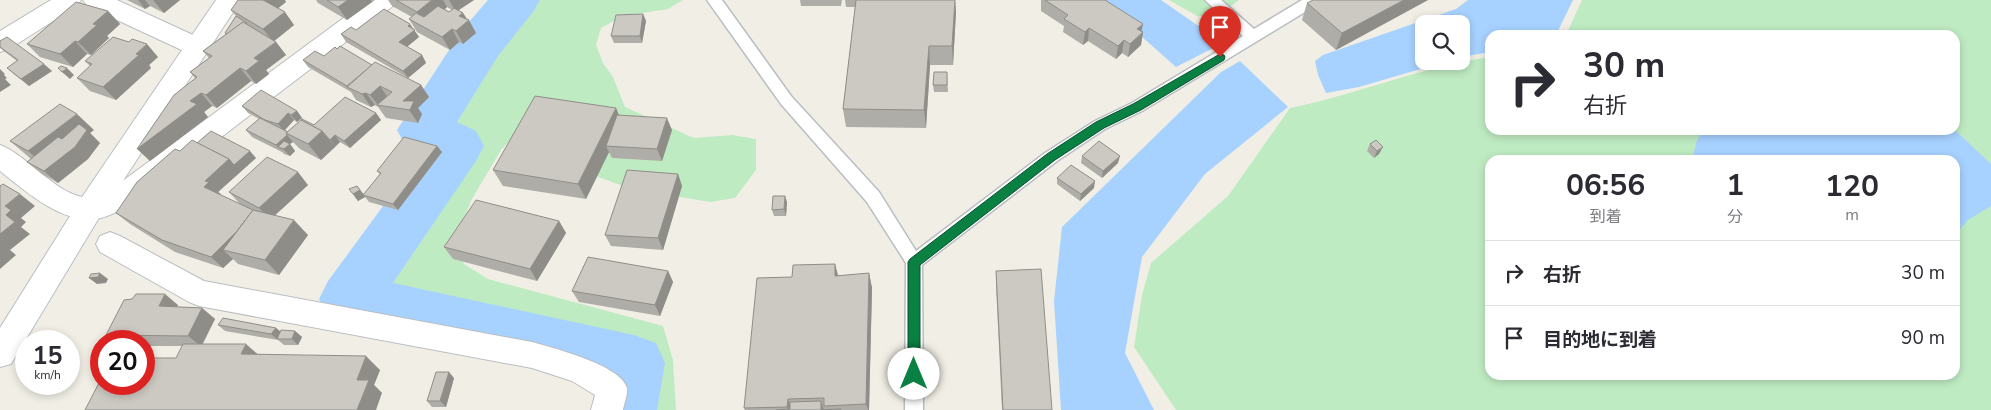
<!DOCTYPE html>
<html lang="ja">
<head>
<meta charset="utf-8">
<style>
	:root { --surface:#fff; --page:#f2f2f3; --text:#2b2b33; --muted:#7c7c81; --line:#e1e1e2 }
	body { margin:0; font-family:"Nunito Sans","Noto Sans JP",sans-serif; background:var(--page); color:var(--text); height:100vh; display:flex; flex-direction:column; font-size:19px; white-space:nowrap }
	* { box-sizing:border-box; margin:0 }
	p { font-size:16px; color:var(--muted) }
	.icon { flex:none; width:28px; height:28px; fill:none; stroke:currentColor; stroke-width:2; stroke-linecap:round; stroke-linejoin:round }
	.map { position:relative; flex:1; overflow:hidden }
	.side { position:absolute; left:1485px; top:155px; width:475px; height:225px; display:flex; flex-direction:column; background:var(--surface); border-radius:15px; box-shadow:0 2px 8px #0003 }
	.side>* { flex:none }
	.guide { position:absolute; left:1485px; top:30px; width:475px; height:105px; border-radius:15px; box-shadow:0 2px 8px #0003; background:#fff; color:var(--text); overflow:hidden }
	.tools { position:absolute; left:1415px; top:15px; display:grid; gap:10px }
	.tools a { display:grid; place-items:center; width:55px; height:55px; border-radius:10px; background:var(--surface); box-shadow:0 2px 8px #0003; font-size:25px }
	.speed { position:absolute; left:15px; top:330px; display:flex; gap:10px; font-size:25px; font-weight:700; text-align:center }
	.speed>* { display:grid; place-content:center; width:65px; height:65px; border-radius:50%; background:var(--surface); box-shadow:0 2px 8px #0003; line-height:1 }
	.speed small { font-size:12px; font-weight:400 }
	.speed .limit { border:8px solid #d22; background:#fff; color:#111 }
	.pin { position:absolute; display:grid; place-items:center; width:42px; height:42px; color:#fff; margin:-51px -21px; border-radius:50% 50% 50% 0; rotate:-45deg; box-shadow:0 0 5px #0007 }
	.pin .icon { rotate:45deg }
	.me { position:absolute; width:55px; margin:-28px; rotate:0deg; stroke-linejoin:round; filter:drop-shadow(0 0 4px #0008) }
	.turn { display:flex; align-items:center; gap:18px; height:105px; padding:0 15px; font-size:22px }
	.turn .icon { width:65px; height:65px; stroke-width:2.5 }
	.turn b { display:block; font-size:35px; line-height:42px }
	.eta { display:flex; justify-content:space-evenly; align-items:center; height:85px; text-align:center }
	.eta b { font-size:30px; font-weight:700; line-height:35px }
	ul { padding:0; list-style:none }
	li { display:flex; align-items:center; gap:15px; height:65px; padding:0 15px; border-top:1px solid var(--line) }
	li div { flex:1 }
	li b { display:block; font-size:19px }
	li em { font-style:normal }
	.map>svg:first-child { display:block }
	.green { fill:#bfebc2; fill-rule:evenodd }
	.water { fill:#a7d2ff }
	.lines { fill:none; stroke-linecap:round; stroke-linejoin:round }
	.river { fill:#a7d2ff; fill-rule:evenodd }
	.lane-casing { stroke:#babdc2; stroke-width:3 }
	.street-casing { stroke:#babdc2; stroke-width:2 }
	.secondary-casing { stroke:#babec4; stroke-width:2 }
	.lane { fill:#fff; fill-rule:evenodd }
	.street { fill:#fff; fill-rule:evenodd }
	.secondary { fill:#fff; fill-rule:evenodd }
	.wall { fill:#afada7; fill-rule:evenodd }
	.shaded-wall { fill:#8f8d88 }
	.building { fill:#ccc9c2; stroke:#8f8d88 }
	.route { fill:#0b8043; stroke:#07532c }
</style>
</head>
<body>
<div class="map">
<svg width="1991" height="410" viewBox="0 0 1991 410">
	<rect width="100%" height="100%" fill="#f1efe5"/>
	<g class="green">
		<polygon points="523,0 683,0 668,9 623,16 601,28 596,45 603,63 613,77 625,107 694,138 732,135 756,139 756,170 735,198 710,202 680,197 656,183 623,186 598,177 588,150 526,122 501,150 472,199 454,240 464,264 488,279 663,326 673,360 676,410 632,410 641,360 359,296 465,144 432,128"/>
		<polygon points="1169,0 1239,0 1215,18 1197,16"/>
		<path d="M1582,0H1991V410H1176L1134,347L1142,295L1151,263L1228,196L1290,108C1358,94 1422,67 1490,57V130H1955V35H1566ZM1490,160H1955V375H1490Z"/>
	</g>
	<g class="water">
		<polygon points="1092,0 1161,0 1223,43 1176,67 1115,13"/>
		<polygon points="1468,0 1573,0 1556,35 1490,35 1490,52 1461,57 1461,24 1424,24 1424,61 1448,61 1359,87 1326,93 1318,75 1315,61 1323,55 1456,9"/>
		<polygon points="1240,61 1288,107 1205,174 1142,257 1125,353 1154,410 1061,410 1054,301 1062,227 1221,72"/>
		<polygon points="1704,130 1955,130 1991,164 1991,206 1968,220 1955,235 1955,160 1692,160 1697,140"/>
	</g>
	<g class="lines">
		<polygon class="river" points="488,0 540,0 533,12 498,56 457,122 476,131 484,146 476,161 393,283 634,335 656,343 665,363 657,410 593,410 599,383 349,325 328,317 319,299 328,281 422,153 405,145 397,130 462,30"/>
		<g class="lane-casing">
			<polygon id="lane" points="707,0 722,0 791,96 879,192 916,251 1045,153 1095,121 1132,103 1243,36 1205,0 1221,0 1254,29 1302,0 1320,0 1318,4 1142,111 1105,129 1057,161 922,265 923,410 905,410 906,263 867,202 781,104"/>
		</g>
		<g class="street-casing">
			<g id="street">
				<polygon points="51,0 81,0 77,6 9,49 0,52 0,31"/>
				<polygon points="83,0 117,0 206,41 209,47 206,53 197,56 188,53 87,6"/>
				<path d="M368,0H397L393,6L148,193C131,203 115,216 96,219C62,224 24,190 0,171V145C29,155 65,207 98,196C109,192 119,183 128,177Z"/>
				<path d="M110,232L120,236L204,281L532,342C553,348 621,365 627,388C628,394 624,404 623,410H591L595,395L572,381L532,368L199,306L189,302L100,252L96,244L100,236Z"/>
			</g>
		</g>
		<g class="secondary-casing">
			<polygon id="secondary" points="216,0 241,0 100,216 11,364 0,367 0,328 80,200"/>
		</g>
		<use href="#lane" class="lane"/>
		<use href="#street" class="street"/>
		<use href="#secondary" class="secondary"/>
	</g>
	<g class="wall">
		<polygon points="127,0 180,0 164,13 150,6 145,9"/>
		<polygon points="316,0 375,0 347,20 318,3"/>
		<path d="M388,0H474L458,10L463,13L476,33L463,44L459,42L450,50L417,32L409,19L412,17L392,6ZM447,7L452,10L449,12L445,9Z"/>
		<polygon points="800,0 842,0 841,6 801,6"/>
		<polygon points="845,0 955,0 956,12 953,65 930,65 926,128 846,127 843,109 855,7 846,7"/>
		<polygon points="1041,0 1105,0 1143,32 1141,45 1128,57 1122,53 1116,59 1088,41 1083,45 1063,32 1064,26 1041,11"/>
		<polygon points="1428,0 1336,50 1302,20 1307,3"/>
		<polygon points="286,2 278,8 294,25 274,41 276,42 286,55 266,70 269,74 256,84 251,81 217,108 212,106 204,112 208,117 150,161 195,78 190,72 209,58 203,51 226,34 225,33 236,16 231,10"/>
		<polygon points="108,11 120,24 107,36 109,38 91,55 87,54 73,67 40,57 27,44"/>
		<polygon points="643,14 646,21 642,43 614,43 611,36"/>
		<polygon points="413,29 419,37 407,47 422,55 426,63 408,78 346,42 341,34 356,30"/>
		<polygon points="0,41 52,71 29,86 15,75 7,68 17,61 0,48"/>
		<polygon points="337,49 372,65 421,85 429,97 418,108 422,114 418,123 386,118 378,107 375,105 371,107 356,100 351,92 308,67 303,60 324,56"/>
		<polygon points="158,57 149,65 151,68 116,100 90,91 77,78 90,66 85,61"/>
		<polygon points="947,72 948,92 934,92 933,85"/>
		<polygon points="242,106 297,111 302,118 297,122 294,120 285,130 288,132 314,125 376,113 381,120 350,148 340,142 321,160 300,149 293,142 290,144 295,151 290,156 284,154 282,152 252,137 246,130 259,119 248,113"/>
		<polygon points="616,108 619,115 672,130 662,161 612,158 609,152 586,199 503,186 493,170"/>
		<polygon points="94,130 90,133 100,143 88,159 58,183 42,174 27,162 31,159 10,141"/>
		<polygon points="1376,140 1379,154 1374,158 1367,151 1370,144"/>
		<polygon points="197,143 256,158 218,192 220,195 240,204 229,192 308,185 275,215 308,235 279,275 238,264 233,259 223,268 175,252 130,224 116,213 180,151"/>
		<polygon points="437,146 442,152 398,210 369,202 365,197 358,201 353,194 364,194 380,174 377,171"/>
		<polygon points="1082,156 1118,163 1102,178 1081,163"/>
		<polygon points="678,174 682,186 663,250 611,246 605,235"/>
		<polygon points="1057,178 1094,188 1080,201 1057,184"/>
		<polygon points="787,202 786,216 774,216 772,210"/>
		<polygon points="559,221 566,233 537,281 453,259 444,247"/>
		<polygon points="835,264 838,276 869,273 872,288 869,410 745,410 744,408 792,277"/>
		<polygon points="668,271 673,282 660,316 579,302 572,291"/>
		<polygon points="996,271 1052,410 1002,410 996,286"/>
		<polygon points="178,305 177,307 202,308 215,319 203,344 258,354 380,370 374,385 382,393 182,346 144,346 144,341 114,341 106,335"/>
		<polygon points="218,325 276,328 280,331 295,331 302,337 298,345 284,345 278,340 225,331"/>
		<polygon points="454,378 446,407 432,407 427,401"/>
	</g>
	<g class="shaded-wall">
		<polygon points="138,0 145,0 150,6 145,9"/>
		<polygon points="153,0 180,0 164,13"/>
		<polygon points="262,0 285,0 286,2 272,13"/>
		<polygon points="348,0 371,0 372,2 347,20 338,7"/>
		<polygon points="432,0 443,0 447,7 425,25 417,12"/>
		<polygon points="449,0 474,0 456,12"/>
		<polygon points="955,0 956,12 953,65 952,46"/>
		<polygon points="1404,0 1428,0 1336,50 1342,33"/>
		<polygon points="108,11 120,24 107,36 109,38 91,55 78,42 93,24"/>
		<polygon points="285,12 294,25 273,42 263,29"/>
		<polygon points="463,13 468,21 469,20 476,33 463,44 456,31 459,16"/>
		<polygon points="643,14 646,21 642,43 640,36"/>
		<polygon points="410,24 419,37 404,49 399,42 408,26"/>
		<polygon points="1143,24 1141,34 1143,32 1141,45 1128,57 1130,44 1137,29"/>
		<polygon points="1089,28 1088,41 1083,45 1085,32"/>
		<polygon points="452,29 459,42 450,50 442,37"/>
		<polygon points="1124,40 1122,53 1116,59 1118,46"/>
		<polygon points="75,41 87,54 73,67 60,54"/>
		<polygon points="276,42 286,55 266,70 269,74 256,84 246,71 254,58"/>
		<polygon points="147,44 158,57 149,65 151,68 116,100 103,87 136,54"/>
		<polygon points="929,46 930,65 926,128 924,110"/>
		<polygon points="422,55 426,63 408,78 403,71"/>
		<polygon points="44,64 52,71 29,86 21,79"/>
		<polygon points="67,68 74,75 70,79 62,72"/>
		<polygon points="240,68 251,81 217,108 206,95"/>
		<polygon points="0,69 5,74 4,75 7,78 5,79 11,85 0,92"/>
		<polygon points="421,85 429,97 418,108 422,114 418,123 403,101"/>
		<polygon points="380,86 389,99 378,105 370,95"/>
		<polygon points="201,93 212,106 204,112 208,117 150,161 137,149 190,101"/>
		<polygon points="366,93 375,105 371,107 362,94"/>
		<polygon points="616,108 623,125 606,146 609,152 586,199 578,184"/>
		<polygon points="297,111 302,118 297,122 291,115"/>
		<polygon points="288,113 294,120 284,131 278,124"/>
		<polygon points="376,113 381,120 350,148 344,141"/>
		<polygon points="77,114 94,130 90,133 100,143 88,159 58,183 44,171 46,167 28,151"/>
		<polygon points="667,118 672,130 662,161 657,149"/>
		<polygon points="322,131 335,147 321,160 308,144"/>
		<polygon points="287,135 293,142 290,144 295,151 290,156 284,150 278,147 282,152 276,145"/>
		<polygon points="335,135 340,142 335,147 330,140"/>
		<polygon points="437,146 442,152 398,210 393,204"/>
		<polygon points="1383,147 1379,154 1374,158 1377,151"/>
		<polygon points="250,151 256,158 218,192 221,194 216,199 204,187 205,181 229,159"/>
		<polygon points="1120,156 1118,163 1102,178 1103,171"/>
		<polygon points="298,172 308,185 271,219 259,208"/>
		<polygon points="678,174 682,186 663,250 658,238"/>
		<polygon points="1095,181 1094,188 1080,201 1081,194"/>
		<polygon points="357,186 366,197 363,195 365,197 358,201 353,194"/>
		<polygon points="20,194 35,206 21,218 26,222 21,227 30,234 10,250 16,255 0,269 0,234 6,215 5,206"/>
		<polygon points="785,196 787,202 786,216 784,209"/>
		<polygon points="257,212 223,250 233,259 223,268 211,257"/>
		<polygon points="294,220 308,235 279,275 265,260"/>
		<polygon points="559,221 566,233 537,281 530,269"/>
		<polygon points="835,264 839,279 835,276"/>
		<polygon points="668,271 673,282 660,316 655,305"/>
		<polygon points="100,273 108,279 106,283 97,284 89,278"/>
		<polygon points="869,273 872,288 869,410 868,410 866,404"/>
		<polygon points="165,294 178,305 172,317 159,306"/>
		<polygon points="202,308 215,319 201,346 188,336"/>
		<polygon points="276,328 283,334 277,339 278,340 271,334"/>
		<polygon points="295,331 302,337 298,345 292,339"/>
		<polygon points="246,344 262,358 241,354"/>
		<polygon points="366,356 380,370 374,385 382,393 376,410 357,410 357,380"/>
		<polygon points="449,372 454,378 446,407 440,401"/>
		<polygon points="788,399 792,410 788,410 787,407"/>
		<polygon points="821,401 824,410 821,410"/>
	</g>
	<g class="building">
		<polygon points="238,0 263,0 285,12 263,29 231,10"/>
		<polygon points="327,0 348,0 338,7"/>
		<polygon points="396,0 432,0 417,12"/>
		<polygon points="856,0 955,0 952,46 929,46 924,110 843,109"/>
		<polygon points="1045,0 1105,0 1143,24 1137,29 1143,32 1130,44 1124,40 1118,46 1089,28 1085,32 1064,19 1068,15"/>
		<polygon points="1313,0 1404,0 1342,33 1307,3"/>
		<polygon points="76,2 108,11 93,24 97,25 78,42 75,41 60,54 27,44"/>
		<polygon points="438,6 449,12 454,8 463,13 459,16 469,20 456,31 452,29 442,37 409,19 416,13 424,17"/>
		<polygon points="384,9 410,24 408,26 415,30 399,42 422,55 403,71 341,34 351,27 356,30"/>
		<polygon points="643,14 640,36 611,36 616,15"/>
		<polygon points="236,16 247,23 245,24 243,22 227,34 225,33"/>
		<polygon points="243,22 276,42 254,58 259,61 246,71 240,68 206,95 201,93 190,101 197,104 137,149 174,95 197,77 190,72 212,56 203,51"/>
		<polygon points="7,37 44,64 21,79 7,68 18,60 0,47 0,41"/>
		<polygon points="113,37 129,42 132,39 147,44 136,54 139,55 103,87 77,78 92,64 85,61"/>
		<polygon points="340,46 372,65 347,86 303,60 315,51 324,56 335,47 337,49"/>
		<polygon points="375,62 421,85 403,101 414,101 410,110 377,105 392,92 380,86 370,95 366,93 362,94 347,87"/>
		<polygon points="61,66 67,68 62,72 58,68"/>
		<polygon points="934,72 947,72 947,85 933,85"/>
		<polygon points="261,90 297,111 291,115 288,113 278,124 265,120 242,106"/>
		<polygon points="535,96 616,108 578,184 493,170"/>
		<polygon points="345,97 376,113 344,141 335,135 330,140 322,131 301,120 302,119 314,125"/>
		<polygon points="60,104 77,114 28,151 10,141"/>
		<polygon points="617,115 667,118 657,149 606,146"/>
		<polygon points="260,118 288,132 286,133 287,135 276,145 246,130"/>
		<polygon points="301,120 322,131 308,144 286,133"/>
		<polygon points="79,124 87,130 75,147 44,171 27,162 58,137 62,139"/>
		<polygon points="211,131 250,151 234,165 229,159 197,143"/>
		<polygon points="404,137 437,146 393,204 363,195 381,173 377,171"/>
		<polygon points="192,140 229,159 205,181 209,182 204,187 253,210 237,231 211,257 162,240 116,213 137,182 175,149 180,151"/>
		<polygon points="1376,140 1383,147 1377,151 1370,144"/>
		<polygon points="284,141 290,144 284,149 278,147"/>
		<polygon points="1099,141 1120,156 1103,171 1082,156"/>
		<polygon points="267,157 298,172 259,208 229,192"/>
		<polygon points="1071,165 1095,181 1081,194 1057,178"/>
		<polygon points="627,170 678,174 658,238 605,235"/>
		<polygon points="3,184 20,194 5,206 11,210 6,215 15,222 0,234 0,186"/>
		<polygon points="357,186 360,190 353,194 349,189"/>
		<polygon points="773,196 785,196 784,209 772,210"/>
		<polygon points="476,200 559,221 530,269 444,247"/>
		<polygon points="253,210 294,220 265,260 223,250"/>
		<polygon points="588,257 668,271 655,305 572,291"/>
		<polygon points="835,264 835,276 869,273 866,404 824,406 824,398 788,399 787,407 744,408 757,278 792,277 793,265"/>
		<polygon points="1041,269 1052,410 1003,410 996,271"/>
		<polygon points="100,273 98,277 89,278 91,274"/>
		<polygon points="136,294 165,294 159,306 202,308 188,336 106,335 124,300 132,299"/>
		<polygon points="223,318 276,328 271,334 218,325"/>
		<polygon points="281,330 295,331 292,339 277,339"/>
		<polygon points="183,344 246,344 241,354 366,356 357,380 369,380 357,410 85,410 101,379 101,384 144,384 144,358 176,358"/>
		<polygon points="436,372 449,372 440,401 427,401"/>
		<polygon points="821,401 821,410 841,409 841,410 776,410 790,409 790,402"/>
	</g>
	<polygon class="route" points="1220,54 1224,55 1225,57 1224,60 1141,110 1104,128 1055,160 920,265 920,374 918,378 914,380 910,378 908,374 908,262 910,259 1047,154 1096,122 1133,104"/>
</svg>
<div class="tools">
<a><svg class="icon" aria-label="search" viewBox="0 0 24 24"><circle cx="10" cy="10" r="6"/><path d="M15 15l6 6"/></svg></a>
</div>
<div class="speed"><div>15<small>km/h</small></div><div class="limit">20</div></div>
<div class="pin" style="left:1220px;top:57px;background:#d93025"><svg class="icon" aria-label="arrive" viewBox="0 0 24 24"><path d="M6 21V4h12l-3 4 3 4H6"/></svg></div>
<svg class="me" style="left:914px;top:374px" viewBox="-20 -20 40 40"><circle r="19" fill="#fff"/><path d="M0-13L10 11 0 6-10 11z" fill="#0b8043"/></svg>
<div class="guide">
<div class="turn"><svg class="icon" aria-label="right" viewBox="0 0 24 24"><path d="M7 20v-9h11M14 6l5 5-5 5"/></svg><div><b>30 m</b>右折</div></div>
</div>
<section class="side">
<div class="eta">
<div><b>06:56</b><p>到着</p></div>
<div><b>1</b><p>分</p></div>
<div><b>120</b><p>m</p></div>
</div>
<ul>
<li><svg class="icon" aria-label="right" viewBox="0 0 24 24"><path d="M7 20v-9h11M14 6l5 5-5 5"/></svg><div><b>右折</b></div><em>30 m</em></li>
<li><svg class="icon" aria-label="arrive" viewBox="0 0 24 24"><path d="M6 21V4h12l-3 4 3 4H6"/></svg><div><b>目的地に到着</b></div><em>90 m</em></li>
</ul>
</section>
</div>
</body>
</html>
